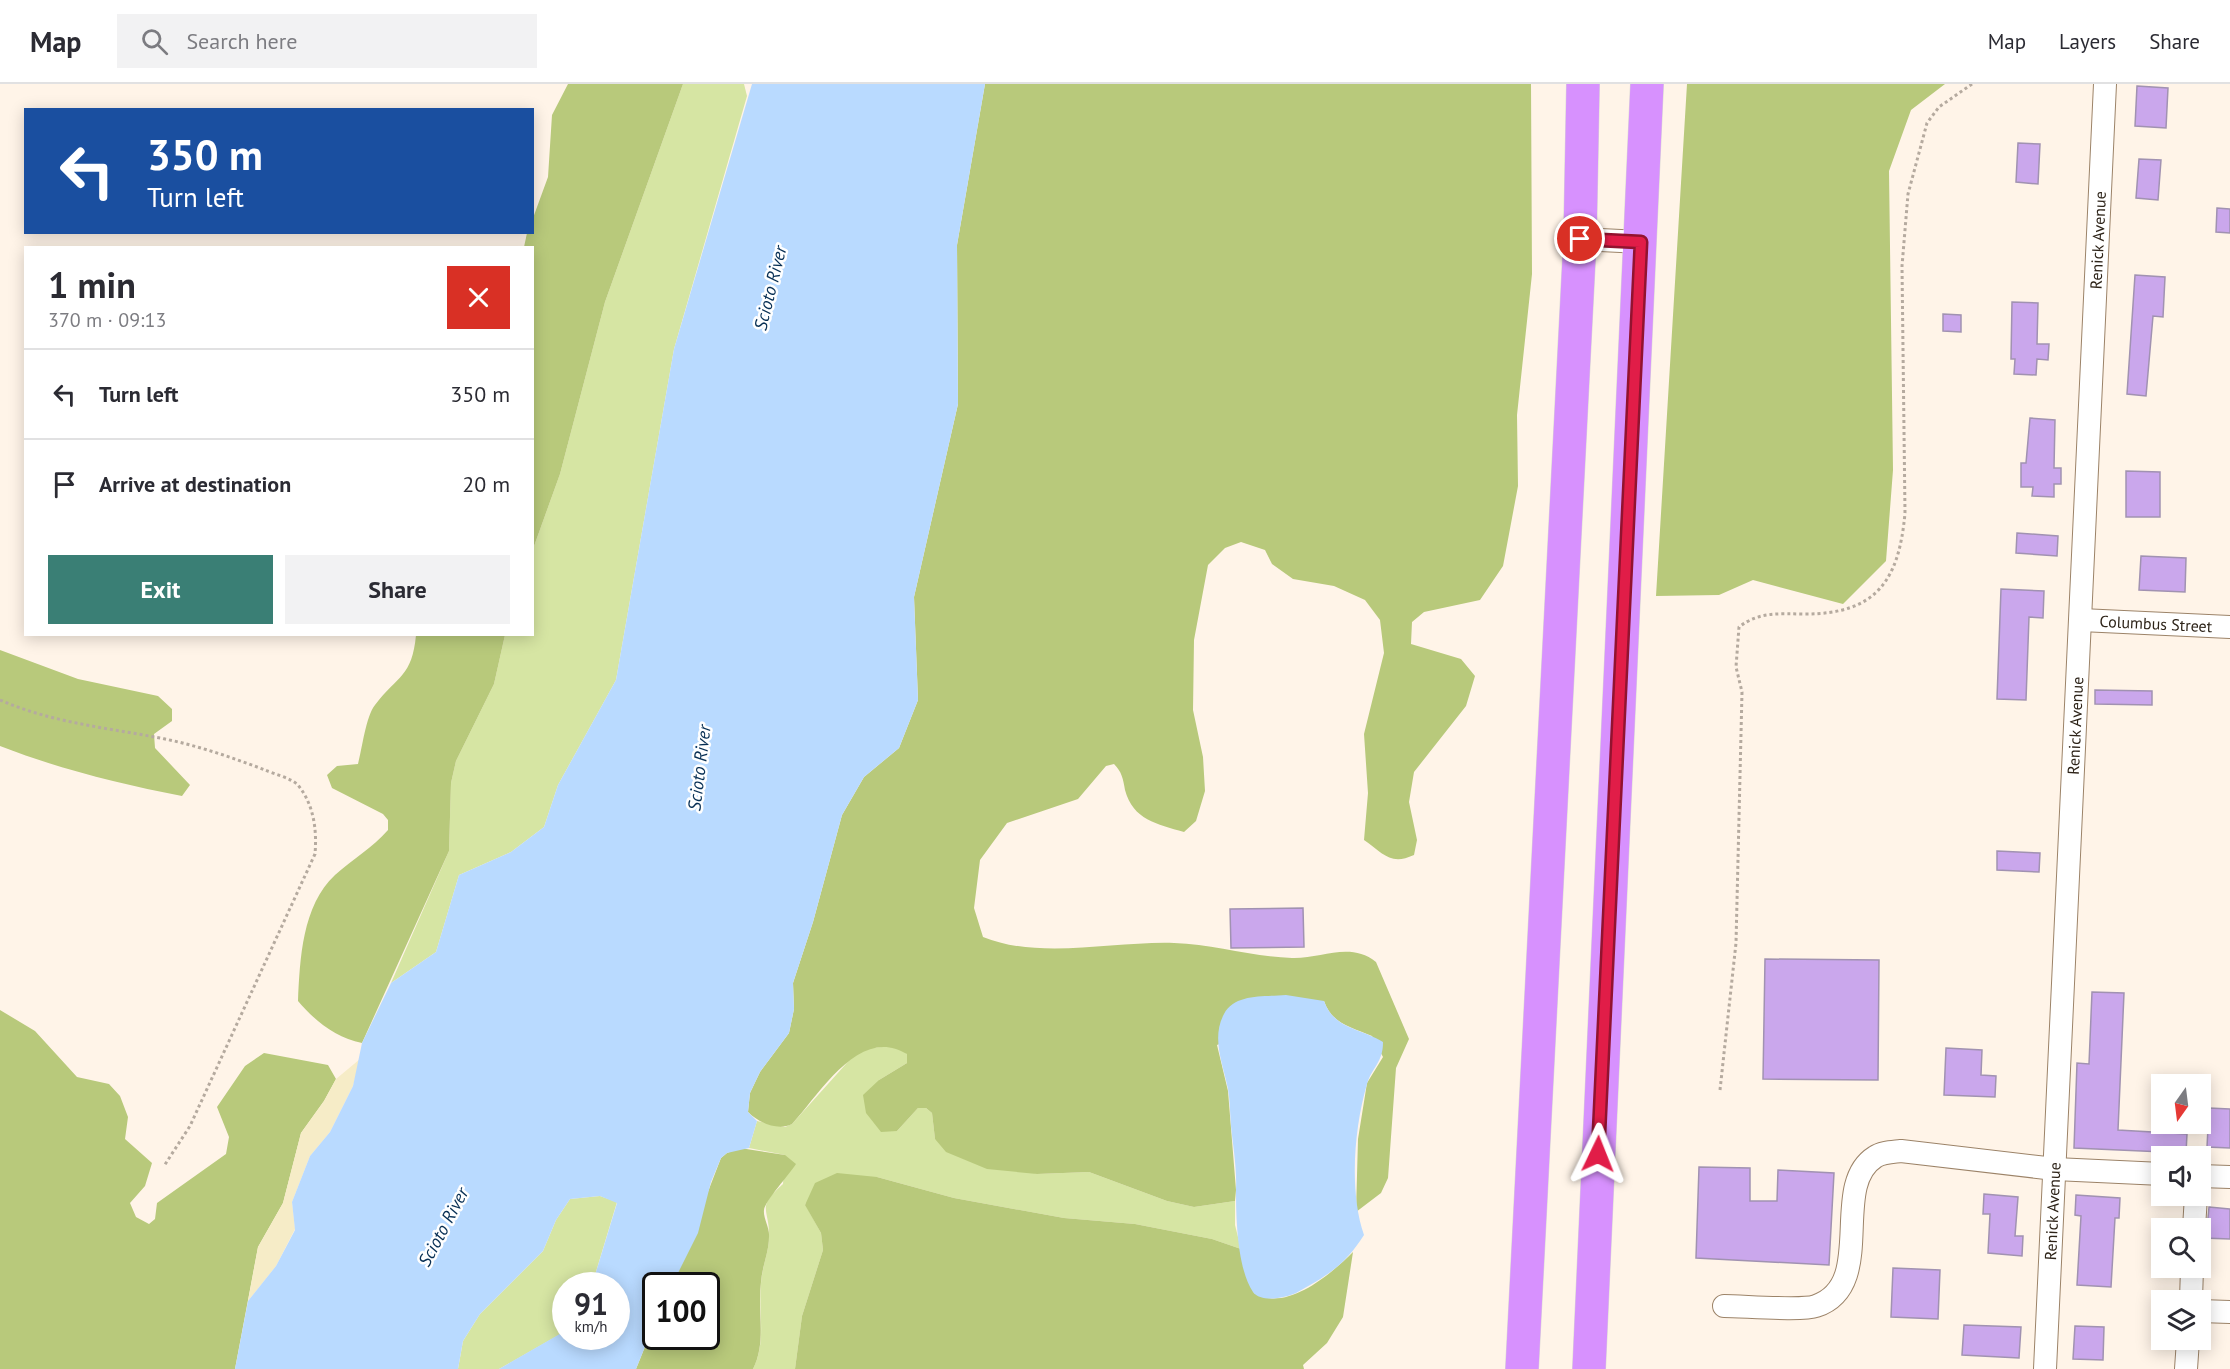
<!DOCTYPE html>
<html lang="en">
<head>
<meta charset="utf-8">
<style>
	:root { --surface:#fff; --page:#f2f2f3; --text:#2b2b33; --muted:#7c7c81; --line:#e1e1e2; --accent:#3a7f75 }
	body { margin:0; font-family:"PT Sans",sans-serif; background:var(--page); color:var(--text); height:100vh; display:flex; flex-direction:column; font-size:22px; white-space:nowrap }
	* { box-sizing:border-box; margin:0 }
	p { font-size:20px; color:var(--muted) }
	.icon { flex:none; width:33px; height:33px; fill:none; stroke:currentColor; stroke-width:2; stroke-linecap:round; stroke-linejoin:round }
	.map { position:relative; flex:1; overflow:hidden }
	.side { position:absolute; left:24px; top:162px; width:510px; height:390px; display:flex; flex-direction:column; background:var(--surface); border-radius:0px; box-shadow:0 3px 15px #0003 }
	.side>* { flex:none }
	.hud { position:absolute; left:24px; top:24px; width:510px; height:126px; border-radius:0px; box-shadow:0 3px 15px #0003; background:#1a4fa0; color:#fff; overflow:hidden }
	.needle { width:39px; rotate:194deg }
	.buttons { position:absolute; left:2151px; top:990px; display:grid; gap:12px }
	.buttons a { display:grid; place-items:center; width:60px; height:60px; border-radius:0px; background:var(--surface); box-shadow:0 3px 15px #0003; font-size:30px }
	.speed { position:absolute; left:552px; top:1188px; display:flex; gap:12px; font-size:30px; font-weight:700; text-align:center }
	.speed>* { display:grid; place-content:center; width:78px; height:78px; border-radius:50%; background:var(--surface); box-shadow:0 3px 15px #0003; line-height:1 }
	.speed small { font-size:15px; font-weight:400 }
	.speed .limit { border:3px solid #111; border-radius:9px; background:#fff; color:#111 }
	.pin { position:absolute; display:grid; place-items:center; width:51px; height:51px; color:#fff; margin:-26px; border:3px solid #fff; border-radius:50%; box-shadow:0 2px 6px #0007 }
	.me { position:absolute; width:66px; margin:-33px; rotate:2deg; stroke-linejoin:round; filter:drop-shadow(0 0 4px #0008) }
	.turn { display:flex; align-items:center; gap:21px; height:126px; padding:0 24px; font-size:27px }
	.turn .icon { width:78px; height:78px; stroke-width:2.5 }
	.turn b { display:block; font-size:42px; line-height:51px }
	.round { display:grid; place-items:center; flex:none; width:63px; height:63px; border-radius:0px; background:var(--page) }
	.headline { display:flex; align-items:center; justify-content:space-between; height:102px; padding:0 24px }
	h1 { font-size:36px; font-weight:700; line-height:45px }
	.cta { display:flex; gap:12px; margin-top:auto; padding:12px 24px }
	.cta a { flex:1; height:69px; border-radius:0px; background:var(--accent); color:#fff; font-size:24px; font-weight:700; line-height:69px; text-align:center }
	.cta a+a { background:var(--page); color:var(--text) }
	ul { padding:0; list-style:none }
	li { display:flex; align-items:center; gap:18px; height:90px; padding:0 24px; border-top:2px solid var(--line) }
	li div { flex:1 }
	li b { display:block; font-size:22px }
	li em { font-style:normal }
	header { display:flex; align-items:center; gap:36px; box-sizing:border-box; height:84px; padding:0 30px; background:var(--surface); border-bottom:2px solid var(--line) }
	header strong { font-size:28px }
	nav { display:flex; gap:33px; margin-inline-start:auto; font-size:21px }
	.search { width:420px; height:54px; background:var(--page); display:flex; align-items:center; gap:15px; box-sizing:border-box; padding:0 21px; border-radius:0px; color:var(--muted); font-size:22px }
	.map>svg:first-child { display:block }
	.green { fill:#d6e5a3 }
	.forest { fill:#b8c97b }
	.sand { fill:#f6ecc7 }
	.water { fill:#b9daff }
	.building { fill:#caa7ec; stroke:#a192b1; stroke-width:1.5 }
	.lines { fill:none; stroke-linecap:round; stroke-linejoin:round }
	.minor-casing { stroke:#9c8368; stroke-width:24 }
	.highway-casing { stroke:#d9d7d5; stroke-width:34 }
	.path { stroke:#b5aa9f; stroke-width:3; stroke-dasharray:3 3; stroke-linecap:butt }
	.minor { stroke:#fff; stroke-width:22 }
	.highway { stroke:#d791fe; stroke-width:33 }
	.route-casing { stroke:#92132f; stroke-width:15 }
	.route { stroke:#e11d48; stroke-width:10 }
	.labels { text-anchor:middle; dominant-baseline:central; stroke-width:5; stroke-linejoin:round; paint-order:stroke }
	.street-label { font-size:16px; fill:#2d2318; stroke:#fff }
	.water-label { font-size:18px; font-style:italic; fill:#072f54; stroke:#fff }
</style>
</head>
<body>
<header>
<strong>Map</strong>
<div class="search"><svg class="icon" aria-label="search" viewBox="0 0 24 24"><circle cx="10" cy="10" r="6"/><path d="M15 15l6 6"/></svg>Search here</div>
<nav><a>Map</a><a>Layers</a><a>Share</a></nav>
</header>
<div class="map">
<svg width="2230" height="1285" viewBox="0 0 2230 1285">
	<rect width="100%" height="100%" fill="#fff4e8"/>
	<g class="green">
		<polygon points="683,0 744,0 747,12 674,265 616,596 558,701 544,743 511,768 459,791 436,868 391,899 449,767 451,699 456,677 494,600 505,551 532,550 533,465 560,390 605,218"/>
		<path d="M894,962L908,970L907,979L879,996L897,1047L918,1024H926L932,1029L935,1055L1037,1090L1089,1088L1167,1117L1194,1123L1235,1117V1141L1241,1165L1212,1155L1135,1140L1064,1134L954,1114L877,1093L805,1120L821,1149L823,1166L802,1232L795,1285H753C767,1257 758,1228 761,1199C762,1183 769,1168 769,1153C770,1124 755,1125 783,1100L785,1071L749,1064L757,1037L785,1043L792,1040L854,971L869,964Z"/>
		<polygon points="600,1112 617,1118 592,1201 566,1202 566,1247 499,1285 458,1285 463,1257 480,1230 543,1167 556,1136 570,1115"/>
	</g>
	<g class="forest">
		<polygon points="568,0 683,0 605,218 560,390 533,465 532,164 524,163 527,149 532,148 533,134 548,93 552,31"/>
		<path d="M985,0H1531L1532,190L1517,331L1518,402L1503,482L1480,516L1424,528L1412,538L1411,560L1461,575L1475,592L1466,622L1414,688L1409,718L1417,756L1414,771C1390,782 1383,769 1364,756L1368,709L1364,650L1384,569L1380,536L1365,516L1334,502L1293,495L1272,480L1265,466L1241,458L1225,464L1208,481L1194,556L1193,626L1203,673L1205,707L1196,737L1184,748C1157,740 1133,736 1125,706C1123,695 1122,688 1114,680L1106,682L1078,715L1007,739L980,776L974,824L983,853C1039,876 1115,857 1174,859C1214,860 1252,873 1292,874C1321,875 1350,857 1376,878L1409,955L1396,984L1388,1094L1381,1109L1356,1128L1358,1055L1367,999L1383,973L1372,952C1351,943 1332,940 1324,917L1217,961L1228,1007L1236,1106L1235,1117L1194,1123L1167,1117L1089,1088L1037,1090L987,1085L946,1068L935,1055L932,1029L926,1024H918L897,1047L881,1048L866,1029L863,1011L879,996L907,979V970C860,941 821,1008 792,1040C778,1047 759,1039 748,1028L750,1009L760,988L789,949L794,925L793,899L813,838L842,731L864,693L899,664L918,616L914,513L958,320L957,161Z"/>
		<polygon points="1687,0 1945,0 1911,26 1889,87 1893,386 1886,477 1843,520 1753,496 1719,511 1656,512"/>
		<path d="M416,551H505L494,600L456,677L451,699L449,767L362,959C336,954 315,937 298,917C300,875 302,822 335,791C353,775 372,764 388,746V736L383,730L332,704L327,691L337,682L358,680C362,665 366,632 375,621C398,591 412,593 416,551Z"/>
		<path d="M0,566L78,595L158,612L172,625V637L154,650L155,664L190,701L182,712C120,700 59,685 0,662Z"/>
		<polygon points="0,926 35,947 77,993 109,1000 120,1012 128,1033 125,1055 152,1079 145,1102 130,1119 136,1133 149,1140 155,1135 157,1119 226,1070 229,1053 217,1023 245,982 264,969 328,981 336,995 324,1017 301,1049 283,1119 258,1163 235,1285 0,1285"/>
		<path d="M740,1064L785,1071L796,1080C789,1091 765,1117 764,1126C763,1134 770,1144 769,1153C769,1168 762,1183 761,1198C757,1228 767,1257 753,1285H636L655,1238L656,1252H706V1202L672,1201L721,1074L727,1069Z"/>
		<path d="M837,1089L877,1093L954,1114L1064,1134L1135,1140L1212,1155L1241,1165L1254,1209C1286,1229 1331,1190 1353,1168L1343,1233L1327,1259L1303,1281L1304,1285H795L802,1232L823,1166L821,1149L805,1121L815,1099Z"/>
	</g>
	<polygon class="sand" points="360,975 353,1002 330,1048 310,1072 292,1118 295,1145 276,1182 248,1217 258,1163 283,1119 301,1049 324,1017 336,995"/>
	<g class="water">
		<polygon points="752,0 985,0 957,161 958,320 914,513 918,616 899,664 864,693 842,731 813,838 793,899 794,925 789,949 760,988 750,1009 748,1028 757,1037 749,1064 727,1069 721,1074 711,1098 698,1149 672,1201 656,1202 655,1238 636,1285 499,1285 565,1247 566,1252 616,1252 616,1202 592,1201 617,1119 600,1112 570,1115 556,1136 543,1167 480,1230 463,1257 458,1285 235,1285 248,1217 276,1182 295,1146 292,1118 310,1072 330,1048 353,1002 362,959 391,899 436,868 459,791 511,768 544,743 558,701 616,596 674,265"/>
		<path d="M1286,911L1324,917C1334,945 1360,944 1383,958C1383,979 1372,983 1367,1000C1354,1044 1349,1108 1364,1151C1345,1181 1327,1192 1296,1209C1285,1214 1261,1219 1253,1208C1237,1184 1236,1133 1236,1105C1237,1084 1233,1062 1231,1042C1230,1030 1230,1017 1228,1005C1223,980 1211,954 1224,930C1235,909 1265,913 1286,911Z"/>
	</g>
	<g class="building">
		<polygon points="2137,2 2168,4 2166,44 2135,42"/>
		<polygon points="2018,59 2040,60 2038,100 2016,98"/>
		<polygon points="2139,75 2161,76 2158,116 2136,114"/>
		<polygon points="2217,124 2230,125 2230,149 2216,148"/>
		<polygon points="2135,191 2165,193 2163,233 2153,232 2146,312 2127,310"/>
		<polygon points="2012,218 2038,219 2037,260 2049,260 2048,276 2037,275 2036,291 2014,290 2015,275 2011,275"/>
		<polygon points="1943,230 1961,231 1961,248 1943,247"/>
		<polygon points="2030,334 2055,336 2054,384 2061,384 2061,400 2054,400 2054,413 2032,412 2033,403 2021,403 2021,379 2026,379"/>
		<polygon points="2126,387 2160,388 2160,433 2126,433"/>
		<polygon points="2017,449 2058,452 2057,472 2016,469"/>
		<polygon points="2141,472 2186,474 2185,508 2139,506"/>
		<polygon points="2001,505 2044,507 2043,534 2029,533 2026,616 1997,615"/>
		<polygon points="2095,606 2152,607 2152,621 2095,620"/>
		<polygon points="1997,767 2040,769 2039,788 1997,786"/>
		<polygon points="1303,824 1304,863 1231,864 1230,825"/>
		<polygon points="1765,875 1879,876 1878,996 1763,995"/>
		<polygon points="2092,908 2124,909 2118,1046 2187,1050 2186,1069 2074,1064 2077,979 2089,980"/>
		<polygon points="1946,964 1982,966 1981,991 1996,992 1995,1013 1944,1011"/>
		<polygon points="2209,1024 2230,1025 2230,1064 2207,1063"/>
		<polygon points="1699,1083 1750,1084 1750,1117 1777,1117 1778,1086 1834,1089 1829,1181 1696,1174"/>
		<polygon points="1984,1110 2018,1113 2015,1152 2023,1152 2022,1172 1988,1169 1990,1130 1983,1130"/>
		<polygon points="2076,1111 2120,1114 2119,1134 2115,1134 2111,1203 2077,1201 2081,1132 2075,1131"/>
		<polygon points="2209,1123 2230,1125 2230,1155 2203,1154 2207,1145"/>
		<polygon points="1893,1184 1940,1186 1938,1235 1891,1233"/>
		<polygon points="1964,1241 2021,1243 2019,1274 1962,1271"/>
		<polygon points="2075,1242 2104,1243 2103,1276 2073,1275"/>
	</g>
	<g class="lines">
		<g class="minor-casing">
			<g id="minor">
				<polyline points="1580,155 1641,158"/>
				<path id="s1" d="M2081,536L2230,543"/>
				<polyline points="2200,1092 2230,1093"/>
				<polyline points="2194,1144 2196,1112"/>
				<polyline points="2191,1216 2192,1184"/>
				<path d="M1724,1222C1743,1222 1802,1227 1816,1222C1878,1201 1829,1102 1875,1073C1882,1068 1893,1068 1901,1067L2055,1085L2162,1090"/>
				<polyline points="2200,1227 2230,1228"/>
				<path id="s2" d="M2045,1285L2105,0"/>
				<polyline points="2186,1285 2188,1256"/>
			</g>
		</g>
		<g class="highway-casing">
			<g id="highway">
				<polyline points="1522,1285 1580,155 1583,0"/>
				<polyline points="1589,1285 1647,0"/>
			</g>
		</g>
		<g class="path">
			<path d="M0,616C50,638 107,644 160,654C196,661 231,673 265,686C274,690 291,694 298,701C314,721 317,746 315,770L190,1042L164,1082"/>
			<path d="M1720,1006L1736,859L1742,608L1736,583L1739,543C1760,527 1780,530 1805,530C1877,530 1899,496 1905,429L1902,182L1908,110L1927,39L1939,23L1972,0"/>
		</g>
		<use href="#minor" class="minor"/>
		<use href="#highway" class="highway"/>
	</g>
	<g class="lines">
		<g class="route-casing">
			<polyline id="route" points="1580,155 1641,158 1598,1070"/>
		</g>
		<use href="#route" class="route"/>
	</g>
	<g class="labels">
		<g class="street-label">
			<text stroke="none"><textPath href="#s2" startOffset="1130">Renick Avenue</textPath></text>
			<text stroke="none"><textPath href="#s1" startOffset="75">Columbus Street</textPath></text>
			<text stroke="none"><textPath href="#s2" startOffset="644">Renick Avenue</textPath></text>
			<text stroke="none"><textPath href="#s2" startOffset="158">Renick Avenue</textPath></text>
		</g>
		<g class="water-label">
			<text transform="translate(770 204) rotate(-76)">Scioto River</text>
			<text transform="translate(699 684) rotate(-83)">Scioto River</text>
			<text transform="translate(443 1143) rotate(-62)">Scioto River</text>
		</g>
	</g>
</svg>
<div class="buttons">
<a><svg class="needle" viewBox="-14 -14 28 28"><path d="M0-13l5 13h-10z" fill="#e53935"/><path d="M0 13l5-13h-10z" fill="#7c7c81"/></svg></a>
<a><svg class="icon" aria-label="sound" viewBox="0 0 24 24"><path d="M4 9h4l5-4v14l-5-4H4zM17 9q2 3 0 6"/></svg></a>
<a><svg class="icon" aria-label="search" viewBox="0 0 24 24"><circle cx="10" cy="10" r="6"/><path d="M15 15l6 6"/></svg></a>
<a><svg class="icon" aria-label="layers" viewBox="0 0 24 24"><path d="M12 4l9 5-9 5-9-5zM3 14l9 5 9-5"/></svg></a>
</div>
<div class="speed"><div>91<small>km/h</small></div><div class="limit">100</div></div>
<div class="pin" style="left:1580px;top:155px;background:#d93025"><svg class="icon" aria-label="arrive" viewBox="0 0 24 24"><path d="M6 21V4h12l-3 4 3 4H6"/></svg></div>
<svg class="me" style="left:1598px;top:1070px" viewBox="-20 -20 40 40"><path d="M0-17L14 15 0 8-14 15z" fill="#e11d48" stroke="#fff" stroke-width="4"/></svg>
<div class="hud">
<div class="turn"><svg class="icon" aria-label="left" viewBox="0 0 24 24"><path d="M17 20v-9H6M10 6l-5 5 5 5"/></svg><div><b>350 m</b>Turn left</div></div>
</div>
<section class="side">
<div class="headline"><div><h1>1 min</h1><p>370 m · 09:13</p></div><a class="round" style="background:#d93025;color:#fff"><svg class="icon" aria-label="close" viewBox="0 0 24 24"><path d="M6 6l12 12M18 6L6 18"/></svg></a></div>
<ul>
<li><svg class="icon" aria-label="left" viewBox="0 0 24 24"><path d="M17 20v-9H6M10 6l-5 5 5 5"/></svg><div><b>Turn left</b></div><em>350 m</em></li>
<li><svg class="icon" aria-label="arrive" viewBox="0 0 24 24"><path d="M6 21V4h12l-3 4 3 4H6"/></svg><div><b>Arrive at destination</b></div><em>20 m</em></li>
</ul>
<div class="cta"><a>Exit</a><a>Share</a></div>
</section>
</div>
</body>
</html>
